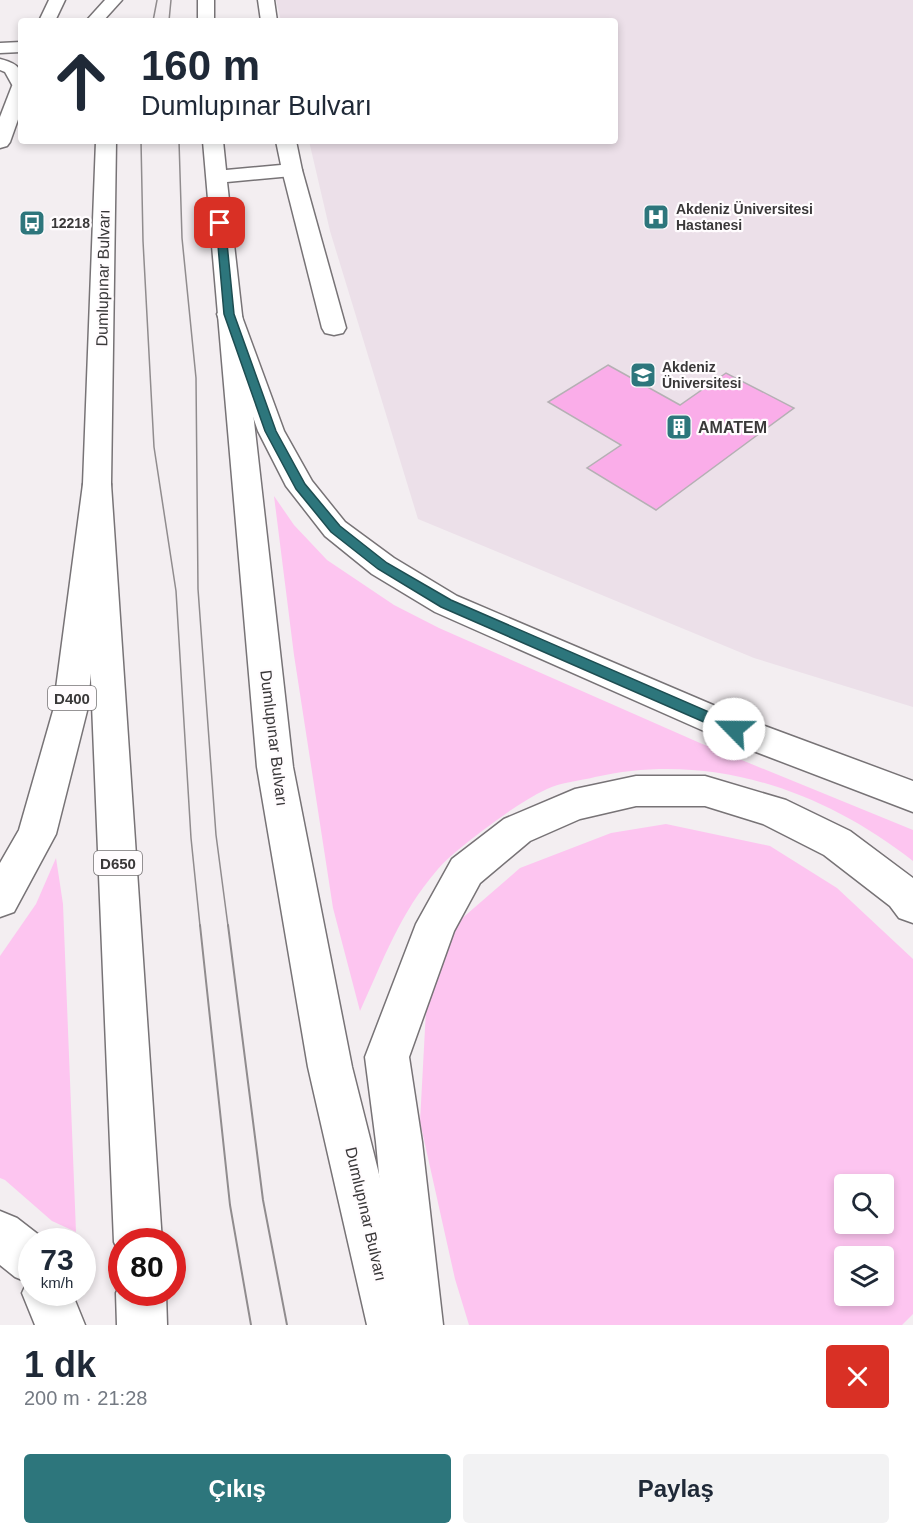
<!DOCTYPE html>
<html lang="tr">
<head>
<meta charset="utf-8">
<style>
	:root { --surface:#fff; --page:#f2f2f3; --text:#1f2937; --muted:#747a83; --accent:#2d767c }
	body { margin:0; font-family:Helvetica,sans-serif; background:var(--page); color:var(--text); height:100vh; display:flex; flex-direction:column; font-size:22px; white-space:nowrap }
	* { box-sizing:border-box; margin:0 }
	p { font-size:20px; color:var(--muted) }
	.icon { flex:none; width:33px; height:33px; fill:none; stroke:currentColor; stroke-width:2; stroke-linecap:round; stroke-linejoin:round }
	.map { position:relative; height:1325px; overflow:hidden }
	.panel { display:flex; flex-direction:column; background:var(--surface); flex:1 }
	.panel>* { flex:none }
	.top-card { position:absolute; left:18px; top:18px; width:600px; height:126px; border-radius:6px; box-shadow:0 3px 9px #0003; background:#fff; color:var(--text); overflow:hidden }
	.buttons { position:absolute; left:834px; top:1174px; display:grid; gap:12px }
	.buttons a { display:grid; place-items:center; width:60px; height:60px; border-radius:6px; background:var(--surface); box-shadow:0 3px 9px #0003; font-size:30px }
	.speed { position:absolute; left:18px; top:1228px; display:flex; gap:12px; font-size:30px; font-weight:700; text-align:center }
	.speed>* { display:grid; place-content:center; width:78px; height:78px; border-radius:50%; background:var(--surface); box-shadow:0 3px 9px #0003; line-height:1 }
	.speed small { font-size:15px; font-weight:400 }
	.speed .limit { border:9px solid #d22; background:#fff; color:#111 }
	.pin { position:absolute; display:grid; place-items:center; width:51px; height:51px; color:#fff; margin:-26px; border-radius:12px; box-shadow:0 3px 9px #0006 }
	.me { position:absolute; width:66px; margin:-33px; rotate:293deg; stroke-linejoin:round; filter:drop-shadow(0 0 4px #0008) }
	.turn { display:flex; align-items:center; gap:21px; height:126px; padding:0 24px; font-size:27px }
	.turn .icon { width:78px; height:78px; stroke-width:2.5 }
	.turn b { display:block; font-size:42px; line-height:51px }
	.round { display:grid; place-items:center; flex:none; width:63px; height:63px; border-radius:6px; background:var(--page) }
	.headline { display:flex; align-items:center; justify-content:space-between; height:102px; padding:0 24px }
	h1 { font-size:36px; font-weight:800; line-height:45px }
	.action { display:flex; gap:12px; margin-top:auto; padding:12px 24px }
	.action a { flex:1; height:69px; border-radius:6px; background:var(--accent); color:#fff; font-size:24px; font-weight:800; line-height:69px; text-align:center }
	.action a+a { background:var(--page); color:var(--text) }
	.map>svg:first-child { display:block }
	.built { fill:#ece0e9 }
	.green { fill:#fdc5f0; fill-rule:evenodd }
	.building { fill:#faade9; stroke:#b5b0b4; stroke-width:1.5 }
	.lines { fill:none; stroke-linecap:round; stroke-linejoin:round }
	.minor-casing { stroke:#777376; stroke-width:3 }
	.major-casing { stroke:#777376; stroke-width:3 }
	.highway-casing { stroke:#777376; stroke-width:3 }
	.minor { fill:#fff; fill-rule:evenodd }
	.major { fill:#fff; fill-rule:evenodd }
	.highway { fill:#fff; fill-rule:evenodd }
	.tram-far1 { stroke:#908c8e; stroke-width:1.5 }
	.tram { stroke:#908c8e; stroke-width:2 }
	.route { fill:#2d767c; stroke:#1d4d51; stroke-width:1.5 }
	.labels { text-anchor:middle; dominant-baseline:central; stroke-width:4.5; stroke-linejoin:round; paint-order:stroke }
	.far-poi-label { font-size:14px; font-weight:bold; fill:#3a3839; stroke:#fffcfe; text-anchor:start }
	.shield { fill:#fffcfe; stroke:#757374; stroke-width:1.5 }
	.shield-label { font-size:15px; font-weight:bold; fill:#3a3839 }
	.street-label { font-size:16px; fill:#3a3839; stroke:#fffcfe }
	.poi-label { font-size:16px; font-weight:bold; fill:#3a3839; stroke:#fffcfe; text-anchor:start }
</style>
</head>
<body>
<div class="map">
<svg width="913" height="1325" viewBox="0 0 913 1325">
	<rect width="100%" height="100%" fill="#f3eef1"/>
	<polygon class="built" points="276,0 913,0 913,707 754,658 418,519 330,231 309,141 615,141 615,21 281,21"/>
	<g class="green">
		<path d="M274,496L294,525L327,560L394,605L439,628L700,743L913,830V861C822,790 710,751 595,777C580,781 561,782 547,789C524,800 503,815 482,831C468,842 450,855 438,869C399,914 384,959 360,1011L333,908L294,655Z"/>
		<path d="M666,824L770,846L837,888L913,959V1314L902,1325H469L455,1279L420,1122L426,1010L452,927L520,868L611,833ZM844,1185H884V1224H844ZM844,1257H884V1296H844Z"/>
		<polygon points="56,858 63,904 76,1232 52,1221 5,1180 0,1178 0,956 36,904"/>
	</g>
	<polygon class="building" points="608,365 680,405 726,373 794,408 656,510 587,468 621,445 548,402"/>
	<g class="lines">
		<g class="minor-casing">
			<g id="minor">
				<polygon points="49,0 65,0 55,21 39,21"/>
				<path d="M0,59C23,65 21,70 21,91L15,90L5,72L0,70Z"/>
				<polygon points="292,164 299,166 302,170 346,328 343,333 334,335 325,333 322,328 282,170 285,166"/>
			</g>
		</g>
		<g class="major-casing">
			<g id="major">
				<polygon points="105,0 122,0 103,21 86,21"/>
				<rect x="198" y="0" width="16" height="21"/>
				<polygon points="258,0 274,0 277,21 261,21"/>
				<polygon points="21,42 21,52 0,53 0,43"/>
				<polygon points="21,81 21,111 10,142 7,146 0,148 0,117 12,86 15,82"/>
				<polygon points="96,141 116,141 111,484 162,1242 122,1242 122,1259 114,1242 83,484"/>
				<polygon points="203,141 223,141 226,170 281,165 276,141 296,141 302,170 299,174 292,176 227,182 293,767 352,1067 417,1325 367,1325 308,1067 257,767"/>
				<polygon points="122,1280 122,1293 166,1293 167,1325 117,1325 116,1293"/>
			</g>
		</g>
		<g class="highway-casing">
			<g id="highway">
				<polygon points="229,307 237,309 241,314 284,431 312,481 345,522 394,558 457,596 746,719 913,781 913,812 722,739 435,612 372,574 325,536 286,486 258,431 217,314 221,309"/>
				<polygon points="97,475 107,477 111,484 87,711 56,834 14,912 0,917 0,863 19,830 53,711 83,484 87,477"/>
				<polygon points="636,776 705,776 786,800 850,831 913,878 913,923 899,918 890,906 824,855 763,824 705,806 636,806 580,819 530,841 480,883 454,931 409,1057 422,1142 443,1325 393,1325 376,1142 365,1057 416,924 452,859 504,819 575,789"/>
				<polygon points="0,1211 17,1218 48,1242 32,1242 32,1293 72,1293 85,1325 35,1325 22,1293 27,1282 15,1277 0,1265"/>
			</g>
		</g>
		<use href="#minor" class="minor"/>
		<use href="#major" class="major"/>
		<use href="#highway" class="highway"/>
		<g class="tram-far1">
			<polyline points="153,21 157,0"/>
			<polyline points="169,21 171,0"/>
			<polyline points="141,141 143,241 154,447 176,591 191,838 200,926"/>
			<polyline points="179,141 182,238 196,378 198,589 216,835 228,926"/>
		</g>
		<g class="tram">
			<polyline points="200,925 230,1205 251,1325"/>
			<polyline points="228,925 263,1200 287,1325"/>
		</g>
	</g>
	<polygon class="route" points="220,220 225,223 234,314 276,431 305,484 340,526 387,563 451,600 739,725 741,729 739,733 729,733 441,607 378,569 331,532 296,489 265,431 224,314 216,223"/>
	<defs>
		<g id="hospital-square" transform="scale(1.35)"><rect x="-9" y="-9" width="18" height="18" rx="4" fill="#2d767c" stroke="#fffcfe"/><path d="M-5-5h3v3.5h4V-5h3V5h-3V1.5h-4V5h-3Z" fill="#fff"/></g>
		<g id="bus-square" transform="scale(1.35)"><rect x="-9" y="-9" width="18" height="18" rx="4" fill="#2d767c" stroke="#fffcfe"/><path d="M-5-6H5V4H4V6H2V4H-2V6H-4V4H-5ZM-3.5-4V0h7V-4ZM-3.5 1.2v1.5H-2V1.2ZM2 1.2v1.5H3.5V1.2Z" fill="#fff"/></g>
		<g id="university-square" transform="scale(1.35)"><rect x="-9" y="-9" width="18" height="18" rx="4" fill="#2d767c" stroke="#fffcfe"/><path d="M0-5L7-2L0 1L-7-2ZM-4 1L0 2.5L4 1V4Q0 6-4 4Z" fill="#fff"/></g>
		<g id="building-square" transform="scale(1.35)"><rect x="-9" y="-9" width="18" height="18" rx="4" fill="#2d767c" stroke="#fffcfe"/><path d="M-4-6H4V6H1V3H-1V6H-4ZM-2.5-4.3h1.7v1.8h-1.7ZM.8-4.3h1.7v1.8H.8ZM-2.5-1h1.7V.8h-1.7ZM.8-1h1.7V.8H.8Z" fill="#fff"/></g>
	</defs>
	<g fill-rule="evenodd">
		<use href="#hospital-square" x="656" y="217"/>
		<use href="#bus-square" x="32" y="223"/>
		<use href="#university-square" x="643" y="375"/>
		<use href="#building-square" x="679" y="427"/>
	</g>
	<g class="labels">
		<g class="far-poi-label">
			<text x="676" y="209">Akdeniz Üniversitesi<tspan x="676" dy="16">Hastanesi</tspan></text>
			<text x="51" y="223">12218</text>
			<text x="662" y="367">Akdeniz<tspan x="662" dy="16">Üniversitesi</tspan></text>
		</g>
		<g class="shield">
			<rect x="48" y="686" width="48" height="24" rx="4.5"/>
			<rect x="94" y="851" width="48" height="24" rx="4.5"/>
		</g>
		<g class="shield-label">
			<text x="72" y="698">D400</text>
			<text x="118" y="863">D650</text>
		</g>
		<g class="street-label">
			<text transform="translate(103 278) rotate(-89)">Dumlupınar Bulvarı</text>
			<text transform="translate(274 738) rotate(83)">Dumlupınar Bulvarı</text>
			<text transform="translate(366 1214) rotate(77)">Dumlupınar Bulvarı</text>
		</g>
		<g class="poi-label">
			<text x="698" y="427">AMATEM</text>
		</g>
	</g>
</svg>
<div class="buttons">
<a><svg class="icon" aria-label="search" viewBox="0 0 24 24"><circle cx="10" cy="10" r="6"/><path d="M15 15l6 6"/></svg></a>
<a><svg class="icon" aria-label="layers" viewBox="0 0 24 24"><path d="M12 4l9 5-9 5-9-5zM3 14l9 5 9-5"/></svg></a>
</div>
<div class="speed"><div>73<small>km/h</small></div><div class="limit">80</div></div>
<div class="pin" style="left:220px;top:223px;background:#d93025"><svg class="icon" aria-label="arrive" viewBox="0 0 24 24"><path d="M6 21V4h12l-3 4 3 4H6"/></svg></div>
<svg class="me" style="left:734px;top:729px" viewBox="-20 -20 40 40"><circle r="19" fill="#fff"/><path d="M0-13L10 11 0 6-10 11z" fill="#2d767c"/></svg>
<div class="top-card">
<div class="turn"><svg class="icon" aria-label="ahead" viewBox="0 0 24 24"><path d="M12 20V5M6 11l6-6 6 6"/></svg><div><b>160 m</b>Dumlupınar Bulvarı</div></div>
</div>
</div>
<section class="panel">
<div class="headline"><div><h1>1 dk</h1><p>200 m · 21:28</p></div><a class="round" style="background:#d93025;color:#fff"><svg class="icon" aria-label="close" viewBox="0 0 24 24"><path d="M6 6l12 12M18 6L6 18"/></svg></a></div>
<div class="action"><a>Çıkış</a><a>Paylaş</a></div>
</section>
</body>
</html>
